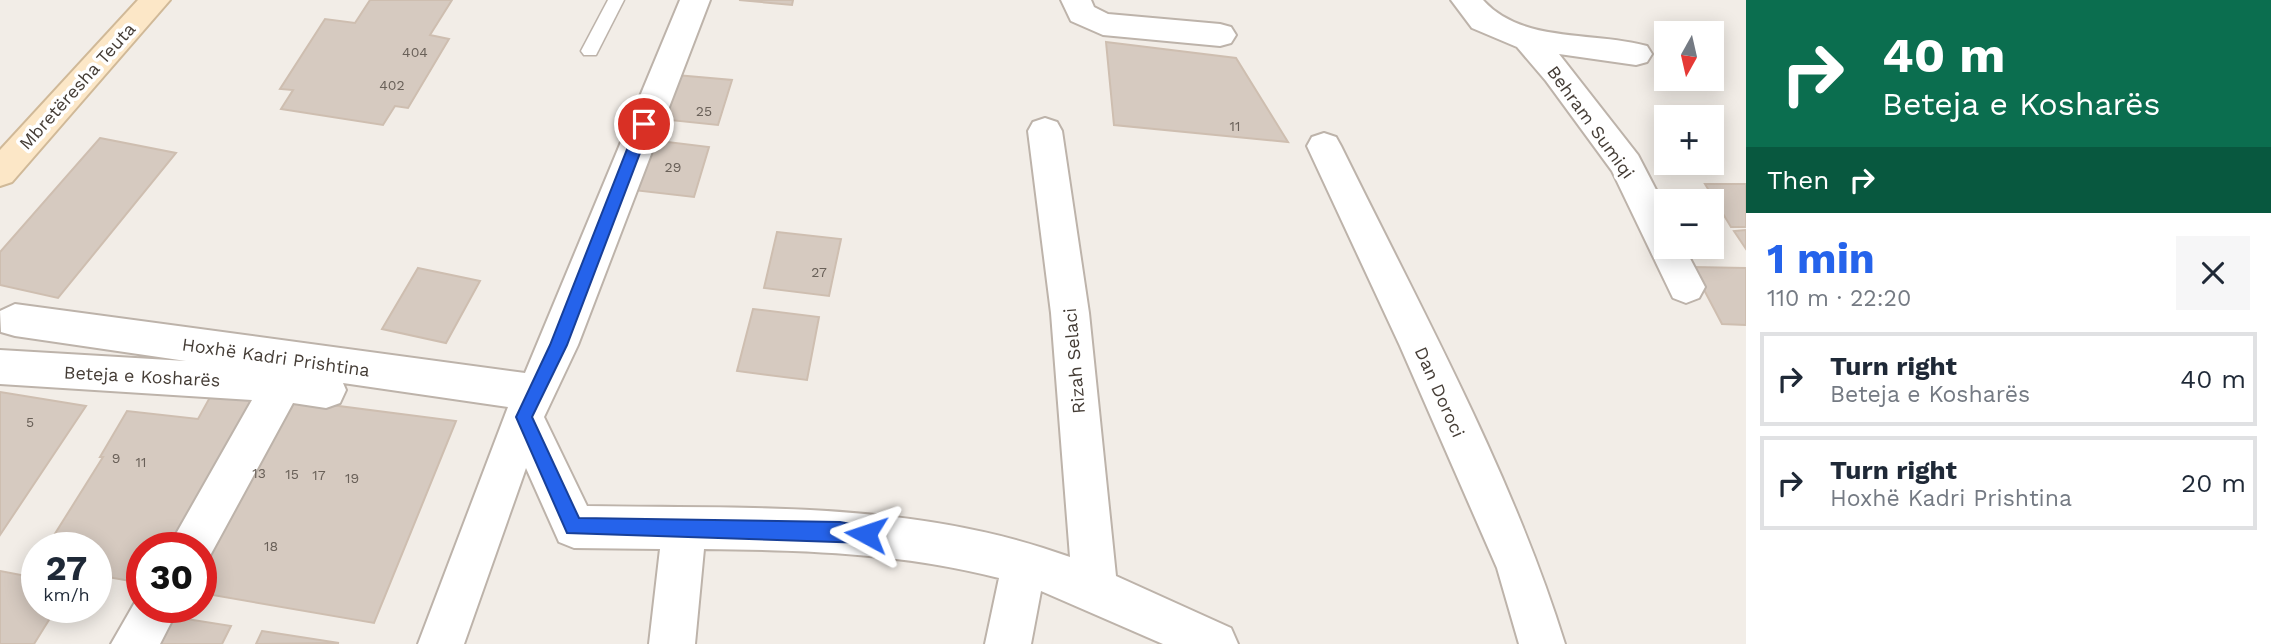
<!DOCTYPE html>
<html lang="en">
<head>
<meta charset="utf-8">
<style>
	:root { --surface:#fff; --page:#f6f6f7; --text:#1f2937; --muted:#747a83; --line:#e0e1e3; --accent:#2563eb }
	body { margin:0; font-family:"Work Sans",sans-serif; background:var(--page); color:var(--text); height:100vh; display:flex; flex-direction:column; font-size:26px; white-space:nowrap }
	* { box-sizing:border-box; margin:0 }
	p { font-size:23px; color:var(--muted) }
	.icon { flex:none; width:38px; height:38px; fill:none; stroke:currentColor; stroke-width:2; stroke-linecap:round; stroke-linejoin:round }
	.map { position:relative; flex:1; overflow:hidden }
	.drawer { display:flex; flex-direction:column; background:var(--surface); width:525px }
	.drawer>* { flex:none }
	.hud { background:#0b6e4f; color:#fff; overflow:hidden }
	.needle { width:46px; rotate:188deg }
	.tools { position:absolute; left:1654px; top:21px; display:grid; gap:14px }
	.tools a { display:grid; place-items:center; width:70px; height:70px; border-radius:0px; background:var(--surface); box-shadow:0 4px 18px #0003; font-size:35px }
	.speed { position:absolute; left:21px; top:532px; display:flex; gap:14px; font-size:35px; font-weight:700; text-align:center }
	.speed>* { display:grid; place-content:center; width:91px; height:91px; border-radius:50%; background:var(--surface); box-shadow:0 4px 18px #0003; line-height:1 }
	.speed small { font-size:18px; font-weight:400 }
	.speed .limit { border:10px solid #d22; background:#fff; color:#111 }
	.pin { position:absolute; display:grid; place-items:center; width:60px; height:60px; color:#fff; margin:-30px; border:4px solid #fff; border-radius:50%; box-shadow:0 2px 7px #0007 }
	.me { position:absolute; width:77px; margin:-38px; rotate:275deg; stroke-linejoin:round; filter:drop-shadow(0 0 5px #0008) }
	.turn { display:flex; align-items:center; gap:24px; height:147px; padding:0 21px; font-size:32px }
	.turn .icon { width:91px; height:91px; stroke-width:2.5 }
	.turn b { display:block; font-size:49px; line-height:60px }
	.then { display:flex; align-items:center; height:66px; padding:0 21px; background:#0003; gap:14px; font-size:26px }
	.round { display:grid; place-items:center; flex:none; width:74px; height:74px; border-radius:0px; background:var(--page) }
	.head { display:flex; align-items:center; justify-content:space-between; height:119px; padding:0 21px }
	h1 { font-size:42px; font-weight:700; line-height:52px; color:var(--accent) }
	ul { padding:0; list-style:none }
	li { display:flex; align-items:center; gap:21px; height:94px; margin:0 14px 10px; padding:0 7px; border:4px solid var(--line); border-radius:0px }
	li div { flex:1 }
	li b { display:block; font-size:26px }
	li em { font-style:normal }
	main { display:flex; flex:1; min-height:0 }
	.map>svg:first-child { display:block }
	.building { fill:#d6cac0; stroke:#cebeb0; stroke-width:2 }
	.lines { fill:none; stroke-linecap:round; stroke-linejoin:round }
	.lane-casing { stroke:#bdb3aa; stroke-width:3 }
	.street-casing { stroke:#bdb3aa; stroke-width:4 }
	.secondary-casing { stroke:#d0b998; stroke-width:4 }
	.lane { fill:#fff; fill-rule:evenodd }
	.street { fill:#fff; fill-rule:evenodd }
	.secondary { fill:#fce7c7; fill-rule:evenodd }
	.route { fill:#2563eb; stroke:#184099; stroke-width:2 }
	.labels { text-anchor:middle; dominant-baseline:central; stroke-width:7; stroke-linejoin:round; paint-order:stroke }
	.number-label { font-size:14px; fill:#696058 }
	.street-label { font-size:18px; fill:#453d36; stroke:#fff }
</style>
</head>
<body>
<main>
<div class="map">
<svg width="1746" height="644" viewBox="0 0 1746 644">
	<rect width="100%" height="100%" fill="#f2ede7"/>
	<g class="building">
		<polygon points="370,0 452,0 430,35 449,39 408,108 395,106 383,125 281,109 293,90 280,89 325,19 355,23"/>
		<polygon points="739,0 793,0 792,5"/>
		<polygon points="1106,42 1236,58 1288,142 1114,125"/>
		<polygon points="676,75 732,80 718,125 660,119"/>
		<polygon points="100,138 176,153 58,298 0,285 0,252"/>
		<polygon points="651,140 709,147 694,197 633,190"/>
		<polygon points="1705,184 1746,184 1746,227 1731,227"/>
		<polygon points="1746,230 1746,249 1734,231"/>
		<polygon points="777,232 841,239 829,296 764,288"/>
		<polygon points="1692,267 1746,268 1746,325 1722,324"/>
		<polygon points="418,268 480,281 446,343 382,329"/>
		<polygon points="753,309 819,317 807,380 737,371"/>
		<polygon points="214,390 456,421 374,623 201,593 201,548 142,548 142,583 96,575 96,548 46,548 103,457 100,457 127,411 198,419"/>
		<polygon points="0,392 86,406 0,535"/>
		<polygon points="0,571 37,578 37,607 57,607 34,644 0,644"/>
		<polygon points="155,614 231,626 222,644 140,644"/>
		<polygon points="262,631 339,643 256,644"/>
	</g>
	<g class="lines">
		<g class="lane-casing">
			<polygon id="lane" points="608,0 624,0 596,55 584,55 581,51"/>
		</g>
		<g class="street-casing">
			<g id="street">
				<path d="M680,0H710L578,345L544,417L587,506C749,509 914,500 1070,557L1051,313L1028,131L1033,122L1045,118L1057,122L1062,131L1089,313L1116,576L1231,628L1238,644H1163L1041,591L1031,644H985L999,578C902,553 803,550 704,549L695,644H649L660,549L574,548L559,542L526,468L464,644H418L508,407L343,383L346,390L340,403L326,408L293,403L206,563L201,565V548H168L252,400L0,384V350L186,361L15,336L1,332L0,311L15,304L525,373Z"/>
				<polygon points="1061,0 1091,0 1094,7 1108,14 1220,24 1231,27 1236,35 1231,43 1220,46 1103,35 1071,21"/>
				<path d="M1451,0H1483C1522,44 1595,31 1647,46L1652,54L1647,62L1636,65L1559,54L1638,155L1666,209V247H1684L1705,287L1699,298L1686,303L1673,298L1612,171L1546,81L1517,47L1472,28Z"/>
				<path d="M1324,133L1336,137L1341,146C1420,307 1512,473 1565,644H1519L1497,568L1400,346L1307,146L1312,137Z"/>
				<polygon points="142,590 142,607 179,607 160,644 111,644"/>
			</g>
		</g>
		<g class="secondary-casing">
			<polygon id="secondary" points="138,0 170,0 12,182 0,186 0,150"/>
		</g>
		<use href="#lane" class="lane"/>
		<use href="#street" class="street"/>
		<use href="#secondary" class="secondary"/>
	</g>
	<polygon class="route" points="644,119 651,124 567,345 532,417 579,518 840,522 872,528 875,534 872,540 866,543 567,533 516,417 550,345 637,124"/>
	<g class="labels">
		<g class="number-label">
			<text x="415" y="52">404</text>
			<text x="392" y="85">402</text>
			<text x="704" y="111">25</text>
			<text x="1235" y="126">11</text>
			<text x="673" y="167">29</text>
			<text x="819" y="272">27</text>
			<text x="30" y="422">5</text>
			<text x="116" y="458">9</text>
			<text x="141" y="462">11</text>
			<text x="259" y="473">13</text>
			<text x="292" y="474">15</text>
			<text x="319" y="475">17</text>
			<text x="352" y="478">19</text>
			<text x="271" y="546">18</text>
		</g>
		<g class="street-label">
			<text transform="translate(77 86) rotate(-48)">Mbretëresha Teuta</text>
			<text transform="translate(1591 122) rotate(54)">Behram Sumiqi</text>
			<text transform="translate(276 357) rotate(8)">Hoxhë Kadri Prishtina</text>
			<text transform="translate(1074 361) rotate(-95)">Rizah Selaci</text>
			<text transform="translate(142 376) rotate(3)">Beteja e Kosharës</text>
			<text transform="translate(1440 392) rotate(66)">Dan Doroci</text>
		</g>
	</g>
</svg>
<div class="tools">
<a><svg class="needle" viewBox="-14 -14 28 28"><path d="M0-13l5 13h-10z" fill="#e53935"/><path d="M0 13l5-13h-10z" fill="#747a83"/></svg></a>
<a>+</a>
<a>−</a>
</div>
<div class="speed"><div>27<small>km/h</small></div><div class="limit">30</div></div>
<div class="pin" style="left:644px;top:124px;background:#d93025"><svg class="icon" aria-label="arrive" viewBox="0 0 24 24"><path d="M6 21V4h12l-3 4 3 4H6"/></svg></div>
<svg class="me" style="left:866px;top:534px" viewBox="-20 -20 40 40"><path d="M0-17L14 15 0 8-14 15z" fill="#2563eb" stroke="#fff" stroke-width="4"/></svg>
</div>
<section class="drawer">
<div class="hud">
<div class="turn"><svg class="icon" aria-label="right" viewBox="0 0 24 24"><path d="M7 20v-9h11M14 6l5 5-5 5"/></svg><div><b>40 m</b>Beteja e Kosharës</div></div>
<div class="then">Then<svg class="icon" aria-label="right" viewBox="0 0 24 24"><path d="M7 20v-9h11M14 6l5 5-5 5"/></svg></div>
</div>
<div class="head"><div><h1>1 min</h1><p>110 m · 22:20</p></div><a class="round"><svg class="icon" aria-label="close" viewBox="0 0 24 24"><path d="M6 6l12 12M18 6L6 18"/></svg></a></div>
<ul>
<li><svg class="icon" aria-label="right" viewBox="0 0 24 24"><path d="M7 20v-9h11M14 6l5 5-5 5"/></svg><div><b>Turn right</b><p>Beteja e Kosharës</p></div><em>40 m</em></li>
<li><svg class="icon" aria-label="right" viewBox="0 0 24 24"><path d="M7 20v-9h11M14 6l5 5-5 5"/></svg><div><b>Turn right</b><p>Hoxhë Kadri Prishtina</p></div><em>20 m</em></li>
</ul>
</section>
</main>
</body>
</html>
